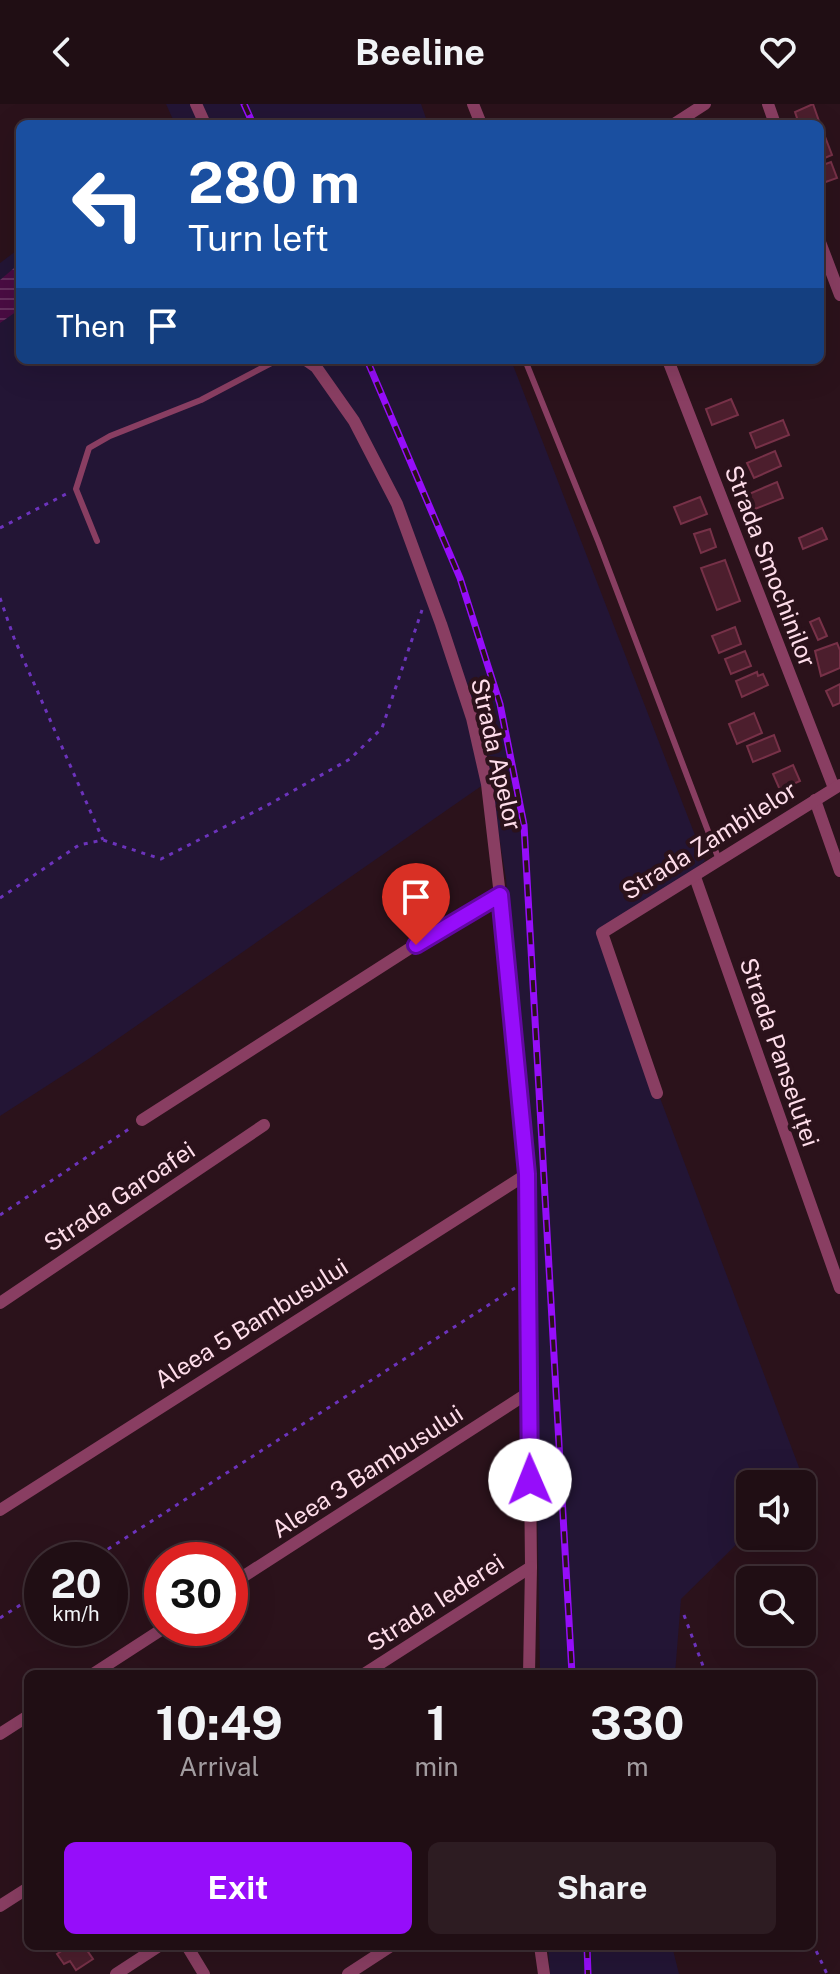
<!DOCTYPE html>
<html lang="en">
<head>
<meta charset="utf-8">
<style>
	:root { --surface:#200e14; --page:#2d1c22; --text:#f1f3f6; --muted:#a29ca0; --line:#3d2e34; --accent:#960dfa }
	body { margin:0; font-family:"Public Sans",sans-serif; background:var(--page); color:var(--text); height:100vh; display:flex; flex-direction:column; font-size:30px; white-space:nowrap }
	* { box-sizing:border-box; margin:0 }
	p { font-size:26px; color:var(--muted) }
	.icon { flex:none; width:44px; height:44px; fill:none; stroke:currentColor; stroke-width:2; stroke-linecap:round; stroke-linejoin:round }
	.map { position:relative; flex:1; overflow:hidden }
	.sheet { position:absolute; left:24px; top:1566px; width:792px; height:280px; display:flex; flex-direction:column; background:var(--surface); border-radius:12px; box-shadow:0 8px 32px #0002,0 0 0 2px var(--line) }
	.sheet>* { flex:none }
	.guide { position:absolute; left:16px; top:16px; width:808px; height:244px; border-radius:12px; box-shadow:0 8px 32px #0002,0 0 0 2px var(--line); background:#1a4fa0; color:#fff; overflow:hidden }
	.buttons { position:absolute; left:736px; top:1366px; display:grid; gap:16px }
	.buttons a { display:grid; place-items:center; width:80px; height:80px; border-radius:12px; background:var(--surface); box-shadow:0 8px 32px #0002,0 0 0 2px var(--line); font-size:40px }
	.speed { position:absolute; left:24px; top:1438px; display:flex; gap:16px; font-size:40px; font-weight:700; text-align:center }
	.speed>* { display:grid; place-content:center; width:104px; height:104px; border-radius:50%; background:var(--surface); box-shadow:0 8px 32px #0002,0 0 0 2px var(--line); line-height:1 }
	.speed small { font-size:20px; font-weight:400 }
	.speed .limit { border:12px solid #d22; background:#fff; color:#111 }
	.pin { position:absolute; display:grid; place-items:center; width:68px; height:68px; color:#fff; margin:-82px -34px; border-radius:50% 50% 50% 0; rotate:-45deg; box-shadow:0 0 8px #0007 }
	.pin .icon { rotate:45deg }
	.me { position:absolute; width:88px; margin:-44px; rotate:359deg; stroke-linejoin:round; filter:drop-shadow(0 0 6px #0008) }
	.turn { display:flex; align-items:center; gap:28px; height:168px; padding:0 40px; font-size:36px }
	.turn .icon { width:104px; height:104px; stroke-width:2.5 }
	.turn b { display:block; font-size:56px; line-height:68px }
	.then { display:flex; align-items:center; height:76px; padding:0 40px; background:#0003; gap:16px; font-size:30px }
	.eta { display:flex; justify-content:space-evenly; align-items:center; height:136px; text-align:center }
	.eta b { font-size:48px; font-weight:700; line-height:56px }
	.action { display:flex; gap:16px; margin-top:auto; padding:16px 40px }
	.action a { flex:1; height:92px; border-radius:12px; background:var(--accent); color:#fff; font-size:32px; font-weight:700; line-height:92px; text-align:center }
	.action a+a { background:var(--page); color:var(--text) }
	header { display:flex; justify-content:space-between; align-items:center; height:104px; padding:0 40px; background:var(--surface); font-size:36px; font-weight:700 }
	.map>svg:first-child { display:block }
	.green { fill:#231535 }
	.water { fill:url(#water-rules) }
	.building { fill:#4c1e2d; stroke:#773148; stroke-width:2 }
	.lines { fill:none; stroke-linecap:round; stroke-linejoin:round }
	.path { stroke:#6c33bc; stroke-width:3; stroke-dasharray:4 6; stroke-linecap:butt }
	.service { stroke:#893e62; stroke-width:6 }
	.minor { stroke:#893e62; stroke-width:12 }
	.rail-casing { stroke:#960dfa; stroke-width:7 }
	.rail { stroke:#2b121b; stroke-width:4; stroke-dasharray:12; stroke-linecap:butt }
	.route-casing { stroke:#6208a2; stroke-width:20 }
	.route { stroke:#960dfa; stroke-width:14 }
	.labels { text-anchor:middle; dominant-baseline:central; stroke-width:8; stroke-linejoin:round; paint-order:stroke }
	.street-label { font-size:24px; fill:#feddea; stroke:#2b121b }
</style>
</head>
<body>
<header><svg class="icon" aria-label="back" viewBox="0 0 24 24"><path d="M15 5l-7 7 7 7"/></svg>Beeline<svg class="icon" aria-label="heart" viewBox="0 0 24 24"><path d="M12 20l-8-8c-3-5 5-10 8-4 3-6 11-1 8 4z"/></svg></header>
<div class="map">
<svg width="840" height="1870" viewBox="0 0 840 1870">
	<defs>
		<pattern id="water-rules" width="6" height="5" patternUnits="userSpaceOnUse" patternTransform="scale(2)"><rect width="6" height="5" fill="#4a0c43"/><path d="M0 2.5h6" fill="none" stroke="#652f5e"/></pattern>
	</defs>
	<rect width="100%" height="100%" fill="#2b121b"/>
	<g class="green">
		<polygon points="166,0 421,0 428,20 175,20"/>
		<polygon points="20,144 20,256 511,256 705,757 601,837 803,1374 797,1380 750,1380 750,1427 681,1495 675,1570 540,1570 531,1019 506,775 490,676 90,954 0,1012 0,159"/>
		<polygon points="548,1842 672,1842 679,1870 550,1870"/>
	</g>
	<polygon class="water" points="20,159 20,205 0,219 0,176"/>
	<g class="building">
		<polygon points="813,0 820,20 799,20 795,8"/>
		<polygon points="824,30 832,51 820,56 820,32"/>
		<polygon points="831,58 837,74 820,80 820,62"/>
		<polygon points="731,295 738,311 712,321 706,305"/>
		<polygon points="783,316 789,331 756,344 750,329"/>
		<polygon points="775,347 781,362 754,374 747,359"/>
		<polygon points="777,378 783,394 755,405 749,390"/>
		<polygon points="700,393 707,410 681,420 674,403"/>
		<polygon points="822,424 827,435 803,445 799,434"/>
		<polygon points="710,425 716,443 701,449 694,430"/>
		<polygon points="725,456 740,497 717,506 701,464"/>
		<polygon points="819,514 827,532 818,536 810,518"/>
		<polygon points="735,523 741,540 719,549 712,532"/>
		<polygon points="837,539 840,546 840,564 821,572 815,547"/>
		<polygon points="745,547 751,562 731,570 725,555"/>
		<polygon points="757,568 758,572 763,570 768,581 742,593 736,577"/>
		<polygon points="840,580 840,599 833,602 826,587"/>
		<polygon points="754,609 762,629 737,640 729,620"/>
		<polygon points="774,631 780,647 753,658 747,642"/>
		<polygon points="793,661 800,677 780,686 773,670"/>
		<polygon points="69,1842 84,1842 93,1855 76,1866 70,1857 64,1860 57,1850"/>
	</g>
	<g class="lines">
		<g class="path">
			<polyline points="0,424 68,389"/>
			<polyline points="0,494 14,534 103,736"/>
			<polyline points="0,794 79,741 103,736 161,755 266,702 350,655 382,624 422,506"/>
			<polyline points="0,1111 132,1023"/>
			<polyline points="91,1456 515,1184"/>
			<polyline points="684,1511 706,1570"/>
			<polyline points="0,1514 42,1487"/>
			<polyline points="812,1838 827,1870"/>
		</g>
		<g class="service">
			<polyline points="525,256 598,437 719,756"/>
			<polyline points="97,437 76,385 89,344 110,332 201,296 277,256"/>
		</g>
		<g class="minor">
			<polyline points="196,0 205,20"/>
			<polyline points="473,0 481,20"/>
			<polyline points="768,0 775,20"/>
			<polyline points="674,20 705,0"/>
			<polyline points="820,138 840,191"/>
			<polyline points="306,256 316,263 354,317 397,400 441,520 472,614 487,680 509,869 527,1070 531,1463 529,1570"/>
			<polyline points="668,256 834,684"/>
			<polyline points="815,696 840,767"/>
			<polyline points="695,773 840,1184"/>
			<polyline points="657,989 602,829 840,681"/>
			<polyline points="142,1016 440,825 500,791"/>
			<polyline points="0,1199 264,1021"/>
			<polyline points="0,1406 527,1070"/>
			<polyline points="230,1481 528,1289"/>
			<polyline points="93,1570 164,1524"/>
			<polyline points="364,1570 531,1463"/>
			<polyline points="0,1630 28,1612"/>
			<polyline points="0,1802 28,1784"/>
			<polyline points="187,1842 204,1870"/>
			<polyline points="540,1842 544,1870"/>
			<polyline points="116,1870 159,1842"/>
			<polyline points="348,1870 391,1842"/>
		</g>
		<g class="rail-casing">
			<g id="rail">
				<polyline points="244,0 253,20"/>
				<polyline points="367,256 460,474 500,600 524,721 572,1570"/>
				<polyline points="587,1842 588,1870"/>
			</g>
		</g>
		<use href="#rail" class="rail"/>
	</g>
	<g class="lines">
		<g class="route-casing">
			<polyline id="route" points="416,841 500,791 527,1070 530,1376"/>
		</g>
		<use href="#route" class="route"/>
	</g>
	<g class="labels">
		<g class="street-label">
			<text transform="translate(771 462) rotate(69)">Strada Smochinilor</text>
			<text transform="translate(497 650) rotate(77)">Strada Apelor</text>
			<text transform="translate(709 736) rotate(-32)">Strada Zambilelor</text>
			<text transform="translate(780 948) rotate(71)">Strada Panseluței</text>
			<text transform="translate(119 1092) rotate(-34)">Strada Garoafei</text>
			<text transform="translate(251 1219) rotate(-32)">Aleea 5 Bambusului</text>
			<text transform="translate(367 1367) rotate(-33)">Aleea 3 Bambusului</text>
			<text transform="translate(435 1498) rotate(-33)">Strada Iederei</text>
		</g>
	</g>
</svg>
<div class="buttons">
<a><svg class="icon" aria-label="sound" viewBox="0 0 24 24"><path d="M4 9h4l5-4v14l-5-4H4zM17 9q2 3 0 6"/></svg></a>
<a><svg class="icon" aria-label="search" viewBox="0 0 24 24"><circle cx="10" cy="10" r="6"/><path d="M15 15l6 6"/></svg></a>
</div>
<div class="speed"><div>20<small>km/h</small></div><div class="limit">30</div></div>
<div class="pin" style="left:416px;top:841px;background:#d93025"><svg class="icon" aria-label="arrive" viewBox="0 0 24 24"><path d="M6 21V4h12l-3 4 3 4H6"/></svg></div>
<svg class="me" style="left:530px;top:1376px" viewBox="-20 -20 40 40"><circle r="19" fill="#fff"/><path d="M0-13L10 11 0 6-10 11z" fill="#960dfa"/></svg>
<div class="guide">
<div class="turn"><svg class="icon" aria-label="left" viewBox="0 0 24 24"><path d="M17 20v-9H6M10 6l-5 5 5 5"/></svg><div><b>280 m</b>Turn left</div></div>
<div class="then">Then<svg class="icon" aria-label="arrive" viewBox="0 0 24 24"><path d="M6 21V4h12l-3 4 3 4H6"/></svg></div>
</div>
<section class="sheet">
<div class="eta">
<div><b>10:49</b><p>Arrival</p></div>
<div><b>1</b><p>min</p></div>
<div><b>330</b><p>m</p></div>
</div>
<div class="action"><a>Exit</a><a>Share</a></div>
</section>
</div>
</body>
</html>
